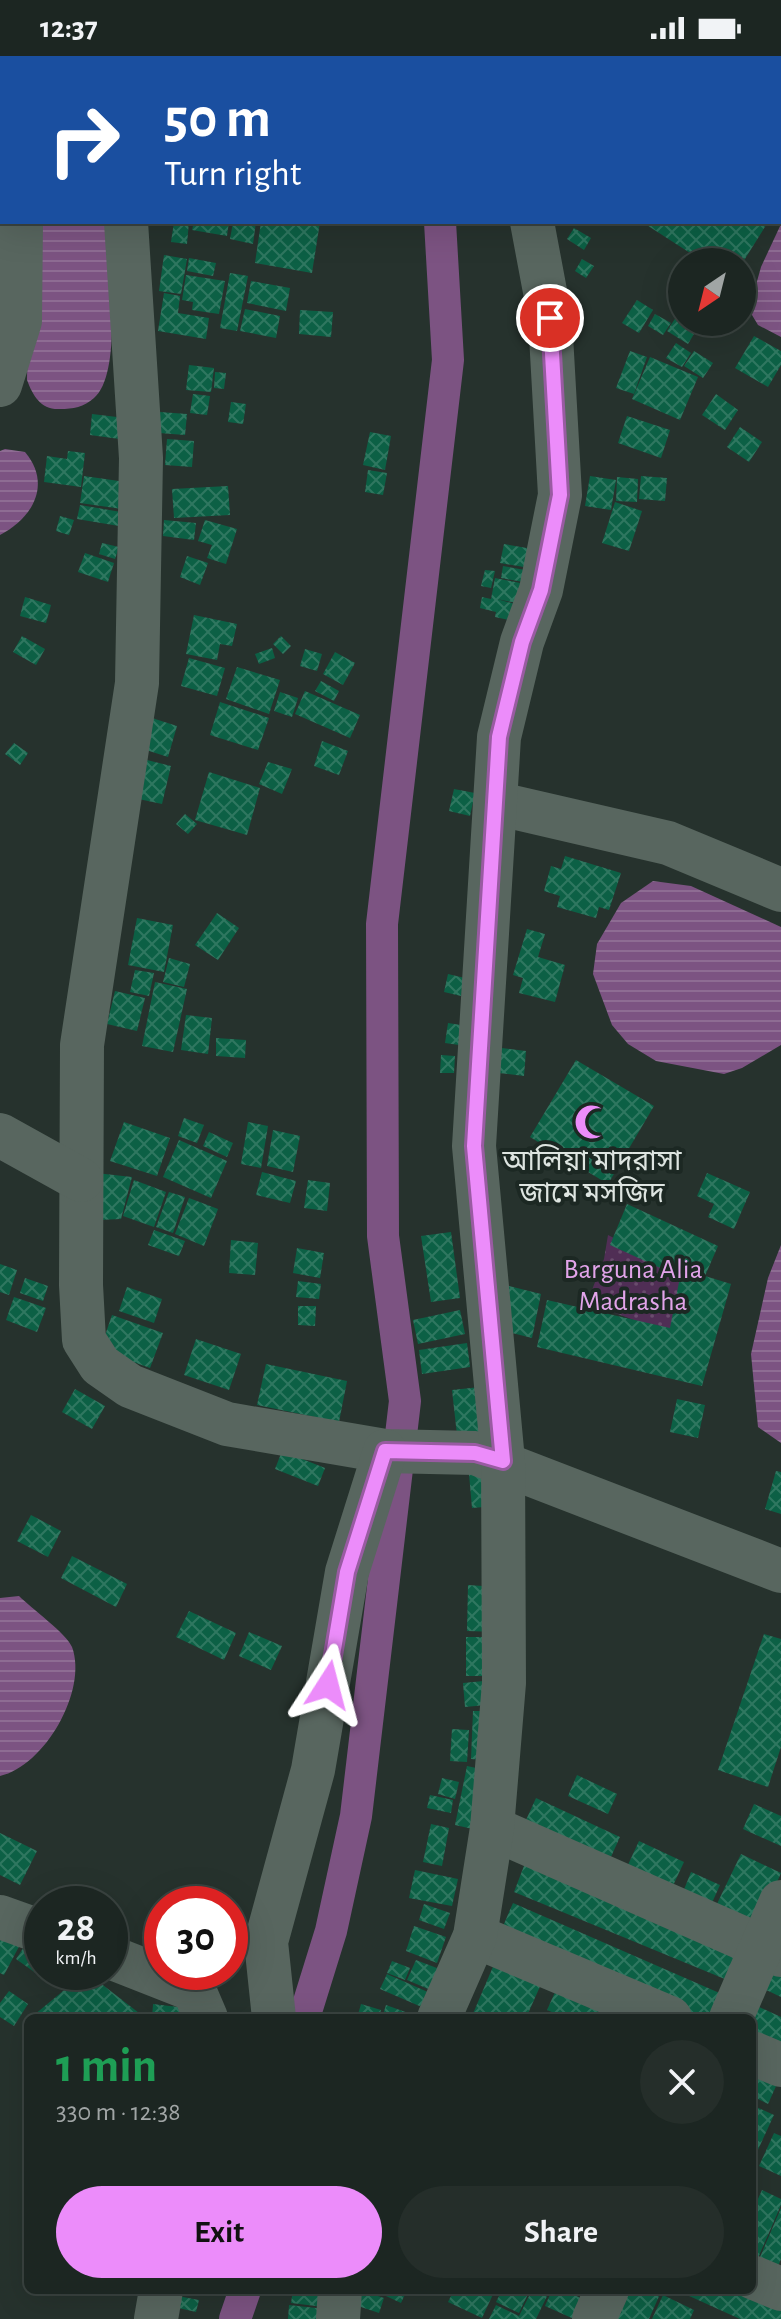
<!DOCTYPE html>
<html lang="en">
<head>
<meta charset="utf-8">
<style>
	:root { --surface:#1c2622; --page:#252e2a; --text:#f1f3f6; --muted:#a0a5a5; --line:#3a4340; --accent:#ec8cfa }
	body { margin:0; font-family:"Alegreya Sans","Noto Sans Bengali",sans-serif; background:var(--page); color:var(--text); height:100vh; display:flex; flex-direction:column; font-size:30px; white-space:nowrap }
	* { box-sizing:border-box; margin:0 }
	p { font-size:26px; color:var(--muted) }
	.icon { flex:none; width:44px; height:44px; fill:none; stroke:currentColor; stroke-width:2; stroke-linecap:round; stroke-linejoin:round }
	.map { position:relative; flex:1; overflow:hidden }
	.side { position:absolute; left:24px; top:1958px; width:732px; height:280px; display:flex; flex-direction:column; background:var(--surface); border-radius:12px; box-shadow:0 8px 32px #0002,0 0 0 2px var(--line) }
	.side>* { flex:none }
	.guide { position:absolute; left:0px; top:0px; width:782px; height:168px; box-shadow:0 8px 32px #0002,0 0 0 2px var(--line); background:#1a4fa0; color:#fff; overflow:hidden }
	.needle { width:52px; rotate:215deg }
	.buttons { position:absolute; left:668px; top:192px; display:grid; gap:16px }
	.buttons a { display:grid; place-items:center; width:88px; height:88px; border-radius:50%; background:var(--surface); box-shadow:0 8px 32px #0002,0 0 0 2px var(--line); font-size:40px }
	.speed { position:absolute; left:24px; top:1830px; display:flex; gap:16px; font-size:40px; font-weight:700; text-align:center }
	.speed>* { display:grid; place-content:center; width:104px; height:104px; border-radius:50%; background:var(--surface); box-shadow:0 8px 32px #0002,0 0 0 2px var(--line); line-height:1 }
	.speed small { font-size:20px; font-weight:400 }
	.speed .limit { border:12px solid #d22; background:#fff; color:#111 }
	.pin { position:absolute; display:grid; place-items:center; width:68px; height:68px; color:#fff; margin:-34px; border:4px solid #fff; border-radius:50%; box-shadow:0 2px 8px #0007 }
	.me { position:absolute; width:88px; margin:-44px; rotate:9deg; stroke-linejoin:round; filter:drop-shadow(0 0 6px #0008) }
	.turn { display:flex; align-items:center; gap:28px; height:168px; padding:0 32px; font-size:36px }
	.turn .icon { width:104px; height:104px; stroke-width:2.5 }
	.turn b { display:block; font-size:56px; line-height:68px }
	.round { display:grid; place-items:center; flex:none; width:84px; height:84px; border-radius:42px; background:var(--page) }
	.headline { display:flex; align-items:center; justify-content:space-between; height:136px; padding:0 32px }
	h1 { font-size:48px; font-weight:700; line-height:60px; color:#1e9e55 }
	.action { display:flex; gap:16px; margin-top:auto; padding:16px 32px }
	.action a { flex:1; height:92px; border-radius:48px; background:var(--accent); color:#111; font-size:32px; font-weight:700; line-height:92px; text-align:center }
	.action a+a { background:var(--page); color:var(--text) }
	.status { display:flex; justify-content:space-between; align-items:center; height:56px; padding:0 40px; background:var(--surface); direction:ltr }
	.status svg { height:22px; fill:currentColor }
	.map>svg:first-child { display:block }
	.park { fill:url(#park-dots) }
	.water { fill:url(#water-rules) }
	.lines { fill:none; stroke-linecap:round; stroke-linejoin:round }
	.canal { stroke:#7c5382; stroke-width:32 }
	.building { fill:url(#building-cross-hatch) }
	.minor { stroke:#58665f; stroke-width:44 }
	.route-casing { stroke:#995ba2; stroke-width:20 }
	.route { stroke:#ec8cfa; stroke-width:14 }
	.labels { text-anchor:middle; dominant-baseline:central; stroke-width:8; stroke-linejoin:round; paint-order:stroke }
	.poi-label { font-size:28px; fill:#dee5e1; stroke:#1c2823 }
	.park-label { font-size:28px; fill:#e2a4ea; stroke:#1c2823 }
</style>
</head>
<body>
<div class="status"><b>12:37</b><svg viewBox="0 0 49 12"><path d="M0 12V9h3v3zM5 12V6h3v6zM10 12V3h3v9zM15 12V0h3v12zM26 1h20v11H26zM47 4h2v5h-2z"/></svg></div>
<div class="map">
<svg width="781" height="2263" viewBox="0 0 781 2263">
	<defs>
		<pattern id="park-dots" width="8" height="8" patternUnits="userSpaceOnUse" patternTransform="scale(2)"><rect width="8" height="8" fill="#502e55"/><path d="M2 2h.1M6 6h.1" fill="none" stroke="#694c6d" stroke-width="1.8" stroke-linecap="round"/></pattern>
		<pattern id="water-rules" width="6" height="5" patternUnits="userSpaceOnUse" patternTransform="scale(2)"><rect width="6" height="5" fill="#7c5382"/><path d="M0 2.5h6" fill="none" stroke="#8e6c93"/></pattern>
		<pattern id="building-cross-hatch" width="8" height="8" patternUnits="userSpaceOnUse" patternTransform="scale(2)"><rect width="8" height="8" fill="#0c6045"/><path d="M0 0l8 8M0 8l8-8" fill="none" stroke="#2f7760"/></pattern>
	</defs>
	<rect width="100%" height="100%" fill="#26322d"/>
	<polygon class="park" points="608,1179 692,1222 671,1278 615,1257 590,1239 604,1203"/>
	<g class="water">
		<path d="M30,166H106C108,204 124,316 94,342C84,351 73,353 60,353C41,354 33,340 27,324Z"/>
		<polygon points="781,168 781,281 758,269 749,254 761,211"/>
		<path d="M5,393L25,396C52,428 33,462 0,479V395Z"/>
		<polygon points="653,825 691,830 781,871 781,989 742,1012 724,1018 656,1005 628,988 612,969 593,918 597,888 621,847"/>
		<polygon points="781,1189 781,1387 758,1371 751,1298 768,1222"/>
		<path d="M19,1540C31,1552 67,1578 72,1591C88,1634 45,1710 0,1720V1542Z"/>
	</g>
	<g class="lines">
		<g class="canal">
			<polyline points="430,0 430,2"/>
			<polyline points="304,1962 331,1875 356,1760 405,1345 383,1180 382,868 448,304 440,166"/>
			<polyline points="235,2263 245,2234"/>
		</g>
	</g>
	<g class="building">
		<polygon points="174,166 189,166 187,188 171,186"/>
		<polygon points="194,166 229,166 227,180 192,174"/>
		<polygon points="233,166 256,166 253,188 230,183"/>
		<polygon points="261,166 320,166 312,217 255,207"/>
		<polygon points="642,166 768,166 743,206 700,206 701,204"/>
		<polygon points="574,172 591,182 584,194 567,183"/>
		<polygon points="164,199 187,203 181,238 159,235"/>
		<polygon points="189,202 216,207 213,220 187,215"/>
		<polygon points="582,203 594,210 586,222 575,215"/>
		<polygon points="230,217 248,220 237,275 220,272"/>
		<polygon points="186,219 225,225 219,258 192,254 193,246 182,244"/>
		<polygon points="251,225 290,232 286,255 247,247"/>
		<polygon points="164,237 180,240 178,257 209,262 206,283 158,275"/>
		<polygon points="637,244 653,254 639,277 622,267"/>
		<polygon points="682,252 682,266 701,266 688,288 667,275"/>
		<polygon points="245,253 280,260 276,282 240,275"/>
		<polygon points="300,254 333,256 331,281 299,278"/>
		<polygon points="655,258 671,267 663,279 648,270"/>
		<polygon points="754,280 781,295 781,309 768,331 735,312"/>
		<polygon points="676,287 691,297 682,311 666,302"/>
		<polygon points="630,295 647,301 634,338 616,332"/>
		<polygon points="694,295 713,307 703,322 684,310"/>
		<polygon points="650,301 698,321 680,364 632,343"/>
		<polygon points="189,309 214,312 211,336 186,334"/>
		<polygon points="215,316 226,317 224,333 214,332"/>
		<polygon points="193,338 210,340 207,359 190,357"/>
		<polygon points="716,338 738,354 725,374 702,359"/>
		<polygon points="231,346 246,348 243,368 228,366"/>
		<polygon points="160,356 187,358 185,379 159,377"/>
		<polygon points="92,358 117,361 127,384 90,379"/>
		<polygon points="627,360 670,374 661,402 618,387"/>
		<polygon points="740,371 762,386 749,406 727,391"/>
		<polygon points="370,376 391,380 385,414 363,409"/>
		<polygon points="167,383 194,385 192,411 165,409"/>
		<polygon points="68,395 85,397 81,431 44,426 47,400 67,403"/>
		<polygon points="368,414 387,417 383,439 365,436"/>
		<polygon points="84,420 126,426 122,453 80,447"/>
		<polygon points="590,420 616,424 611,454 585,450"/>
		<polygon points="641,420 667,422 665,445 639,443"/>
		<polygon points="617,421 638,423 637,446 616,445"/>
		<polygon points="228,430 230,459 174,462 172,433"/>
		<polygon points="615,446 642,455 629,495 602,487"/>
		<polygon points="80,449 121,456 119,470 77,463"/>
		<polygon points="60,460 74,464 69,479 56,475"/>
		<polygon points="164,464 196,467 194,484 163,480"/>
		<polygon points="205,464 237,473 226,508 207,502 212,489 198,485"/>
		<polygon points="102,487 119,491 115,503 99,498"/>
		<polygon points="504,488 544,495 541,514 500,507"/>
		<polygon points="85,497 114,507 108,526 78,516"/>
		<polygon points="187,500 208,507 200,529 180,521"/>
		<polygon points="503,510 525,514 523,526 501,522"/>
		<polygon points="485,514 495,515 491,532 481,530"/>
		<polygon points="495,522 530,529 526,549 497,543 522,550 519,566 495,561 496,556 480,552 482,541 491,543"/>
		<polygon points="25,541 51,549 46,567 20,560"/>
		<polygon points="194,559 237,568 232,590 220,588 217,604 186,598"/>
		<polygon points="22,580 45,593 36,609 13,596"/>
		<polygon points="281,580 291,590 283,598 273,588"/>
		<polygon points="272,592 275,602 259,608 255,598"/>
		<polygon points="305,593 322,598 317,615 300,610"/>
		<polygon points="335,596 355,607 343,629 323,618"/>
		<polygon points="189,602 225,612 217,640 181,630"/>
		<polygon points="237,611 280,624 269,658 226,643"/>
		<polygon points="321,625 339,635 334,645 315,635"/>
		<polygon points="305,635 360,659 350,682 295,658"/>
		<polygon points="280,636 298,642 292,661 274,655"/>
		<polygon points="220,646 269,662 258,694 210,679"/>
		<polygon points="152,662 177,670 168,701 143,693"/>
		<polygon points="322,685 348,695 339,719 314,710"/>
		<polygon points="14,687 28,697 20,709 5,698"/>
		<polygon points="143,703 171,710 162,748 134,742"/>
		<polygon points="268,706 292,713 282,738 259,728"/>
		<polygon points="209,716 260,732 247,779 195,764"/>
		<polygon points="454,733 475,737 470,760 449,755"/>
		<polygon points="185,758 197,768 188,778 176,768"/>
		<polygon points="565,800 621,817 609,854 599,851 596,862 557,851 560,840 544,835 551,810 561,813"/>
		<polygon points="217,857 239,872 218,904 195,889"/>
		<polygon points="137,862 173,869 164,916 128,909"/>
		<polygon points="527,873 545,878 538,901 565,909 555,946 519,937 523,922 513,919"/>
		<polygon points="169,902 190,908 184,931 163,926"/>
		<polygon points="135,914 154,917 149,940 130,936"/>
		<polygon points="448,918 465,922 461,940 444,936"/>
		<polygon points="155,926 187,933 173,996 142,990"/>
		<polygon points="115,935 145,942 137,975 107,968"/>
		<polygon points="186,959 212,962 208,998 181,994"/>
		<polygon points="448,967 461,969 459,989 445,987"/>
		<polygon points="216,982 246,984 245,1002 216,1000"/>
		<polygon points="493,991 526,995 524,1020 490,1016"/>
		<polygon points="441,999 455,1000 454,1017 440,1017"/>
		<polygon points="576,1004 654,1050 608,1128 530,1081"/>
		<polygon points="184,1062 204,1069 197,1087 178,1080"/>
		<polygon points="124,1066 170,1082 157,1120 110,1105"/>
		<polygon points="248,1066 268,1070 261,1112 241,1108"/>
		<polygon points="273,1074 300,1080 293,1116 267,1110"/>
		<polygon points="209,1076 233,1087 227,1101 203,1090"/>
		<polygon points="179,1084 227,1105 211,1142 163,1121"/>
		<polygon points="262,1116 296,1125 290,1147 256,1139"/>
		<polygon points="96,1117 132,1121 121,1163 99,1164"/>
		<polygon points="707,1117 750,1136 734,1173 708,1161 714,1148 697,1140"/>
		<polygon points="134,1124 166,1136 154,1171 123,1160"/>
		<polygon points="308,1124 330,1127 327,1155 304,1152"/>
		<polygon points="169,1136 185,1141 173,1177 156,1171"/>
		<polygon points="189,1142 218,1153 204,1190 175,1178"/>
		<polygon points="627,1148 718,1190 705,1220 731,1228 702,1330 537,1291 547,1244 670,1272 680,1221 610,1189"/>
		<polygon points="154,1174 185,1185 179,1200 148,1189"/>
		<polygon points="451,1176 460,1242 431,1246 421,1180"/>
		<polygon points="231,1184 258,1187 255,1219 229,1217"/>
		<polygon points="297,1192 324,1197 320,1222 293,1217"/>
		<polygon points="0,1208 17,1214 9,1239 0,1236"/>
		<polygon points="25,1222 48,1230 43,1245 20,1237"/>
		<polygon points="298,1225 321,1228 319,1243 296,1241"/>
		<polygon points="509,1230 541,1238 532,1282 500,1274"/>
		<polygon points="127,1231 162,1243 154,1267 119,1255"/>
		<polygon points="14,1241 46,1252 37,1276 6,1264"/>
		<polygon points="298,1250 316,1250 315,1270 298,1269"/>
		<polygon points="460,1254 465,1278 418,1288 413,1264"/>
		<polygon points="112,1259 163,1277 150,1312 100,1294"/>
		<polygon points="196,1283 241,1298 229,1334 184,1319"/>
		<polygon points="467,1287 470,1311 422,1318 419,1294"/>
		<polygon points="266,1308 347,1325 339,1366 257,1349"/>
		<polygon points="480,1331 485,1376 457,1379 452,1334"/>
		<polygon points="75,1333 105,1350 92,1373 62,1356"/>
		<polygon points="677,1343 705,1349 698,1382 670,1376"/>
		<polygon points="282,1395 325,1412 318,1430 275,1413"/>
		<polygon points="493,1415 496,1450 472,1452 469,1418"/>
		<polygon points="776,1415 781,1416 781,1458 765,1453"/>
		<polygon points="31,1459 61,1475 48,1501 17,1485"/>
		<polygon points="72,1500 127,1528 116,1551 61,1522"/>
		<polygon points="468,1529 498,1531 497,1576 467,1575"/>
		<polygon points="189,1555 236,1577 224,1604 176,1581"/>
		<polygon points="249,1576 282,1590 271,1614 239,1600"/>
		<polygon points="764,1578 781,1583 781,1691 768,1731 718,1714"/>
		<polygon points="466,1581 495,1581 496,1620 466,1620"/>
		<polygon points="494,1624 496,1648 465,1651 463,1627"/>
		<polygon points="473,1655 494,1655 493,1705 471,1703"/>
		<polygon points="452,1673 469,1674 467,1706 450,1705"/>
		<polygon points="467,1710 490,1715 477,1774 455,1769"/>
		<polygon points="577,1719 617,1738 608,1758 568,1740"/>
		<polygon points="442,1722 459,1726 455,1743 438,1738"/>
		<polygon points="430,1739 453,1744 451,1757 427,1752"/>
		<polygon points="536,1742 620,1781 610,1803 526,1764"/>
		<polygon points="754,1748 781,1760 781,1790 743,1773"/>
		<polygon points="431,1768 449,1772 442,1810 423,1806"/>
		<polygon points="0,1777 37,1795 20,1829 0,1819"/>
		<polygon points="639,1785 684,1806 671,1834 626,1813"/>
		<polygon points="741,1798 781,1817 756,1874 714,1854"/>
		<polygon points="527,1802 746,1892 732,1926 514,1836"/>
		<polygon points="415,1814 458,1823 452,1850 409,1842"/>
		<polygon points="691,1816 720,1829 711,1849 683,1836"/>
		<polygon points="513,1847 731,1942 722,1962 676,1962 497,1884"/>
		<polygon points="424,1848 450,1857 444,1873 419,1864"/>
		<polygon points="414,1870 446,1881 437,1907 406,1895"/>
		<polygon points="0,1871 23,1883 4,1919 0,1917"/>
		<polygon points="34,1876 42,1882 42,1910 37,1918 16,1903"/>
		<polygon points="416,1904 442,1914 433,1935 407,1924"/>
		<polygon points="392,1905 410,1912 405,1924 387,1917"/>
		<polygon points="495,1906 542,1926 526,1962 472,1960"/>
		<polygon points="781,1906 781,1941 762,1932"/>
		<polygon points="86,1916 139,1957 133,1962 39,1962 34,1959"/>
		<polygon points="387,1918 430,1937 424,1952 380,1933"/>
		<polygon points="561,1923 620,1962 566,1962 547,1954"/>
		<polygon points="9,1935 28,1948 14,1970 0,1961 0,1947"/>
		<polygon points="153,1948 195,1953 194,1962 152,1962"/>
		<polygon points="361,1948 381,1954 379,1962 357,1962"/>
		<polygon points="386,1949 422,1962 382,1962"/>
		<polygon points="759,1951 781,1961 781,1999 752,1986 752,1967"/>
		<polygon points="752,2017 777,2028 768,2048 752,2040"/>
		<polygon points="752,2049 774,2059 757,2096 752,2094"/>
		<polygon points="774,2077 781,2080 781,2120 759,2110"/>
		<polygon points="762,2134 781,2143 781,2149 752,2216 752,2156"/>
		<polygon points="781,2152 781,2203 773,2223 754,2215"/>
		<polygon points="293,2234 334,2234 332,2252 291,2247"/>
		<polygon points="373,2234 407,2234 401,2247"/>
		<polygon points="454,2234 495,2234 482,2262 448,2246"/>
		<polygon points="502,2234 530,2234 519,2257 496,2246"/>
		<polygon points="532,2234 550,2234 536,2263 489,2263 496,2249 519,2260"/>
		<polygon points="552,2234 563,2234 594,2248 574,2263 545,2250"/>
		<polygon points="617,2234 652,2234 660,2238 649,2263 618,2263"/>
		<polygon points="676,2234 752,2234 781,2244 781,2263 740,2263"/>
		<polygon points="363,2235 384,2242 379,2257 358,2250"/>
		<polygon points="167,2238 199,2244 196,2256 165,2249"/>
		<polygon points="663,2239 694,2254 690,2263 652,2263"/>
		<polygon points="289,2249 325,2253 324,2263 288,2263"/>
	</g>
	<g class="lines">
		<g class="minor">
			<polyline points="18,0 18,2"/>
			<polyline points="116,0 116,2"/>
			<polyline points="502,0 502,2"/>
			<polyline points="126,166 141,402 137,627 82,989 81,1229 84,1284 100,1309 130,1330 227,1368 385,1395 475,1397 781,1515"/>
			<polyline points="0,329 20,265 21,166"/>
			<polyline points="495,747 668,787 781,834"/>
			<polyline points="0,1079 81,1124"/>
			<polyline points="492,1772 781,1899"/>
			<polyline points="0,1861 42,1876"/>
			<polyline points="475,1880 670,1962"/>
			<polyline points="110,1901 194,1934 206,1962"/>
			<polyline points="274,1962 266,1886 313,1714 347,1516 385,1395"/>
			<polyline points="439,1962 475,1880 492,1772 504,1627 503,1405 474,1090 499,681 522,586 541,534 560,439 550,262 532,166"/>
			<polyline points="731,1962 781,1846"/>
			<polyline points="752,1997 781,2009"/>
			<polyline points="752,2221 781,2233"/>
			<polyline points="156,2263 161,2234"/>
			<polyline points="338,2263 340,2234"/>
			<polyline points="594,2263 607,2234"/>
		</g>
	</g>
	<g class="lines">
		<g class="route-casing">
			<polyline id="route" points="328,1629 347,1516 385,1395 475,1397 503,1405 474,1090 499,681 522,586 541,534 560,439 550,262"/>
		</g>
		<use href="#route" class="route"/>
	</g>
	<defs>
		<g id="mosque-bare" transform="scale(2.76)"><path d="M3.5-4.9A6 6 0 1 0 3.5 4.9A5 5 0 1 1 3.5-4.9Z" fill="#ec8cfa" stroke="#1c2823" stroke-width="2.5" paint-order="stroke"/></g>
	</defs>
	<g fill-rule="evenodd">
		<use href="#mosque-bare" x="592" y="1066"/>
	</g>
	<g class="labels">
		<g class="poi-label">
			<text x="592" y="1106">আলিয়া মাদরাসা<tspan x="592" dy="32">জামে মসজিদ</tspan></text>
		</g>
		<g class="park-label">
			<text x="633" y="1214">Barguna Alia<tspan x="633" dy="32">Madrasha</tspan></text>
		</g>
	</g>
</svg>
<div class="buttons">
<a><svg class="needle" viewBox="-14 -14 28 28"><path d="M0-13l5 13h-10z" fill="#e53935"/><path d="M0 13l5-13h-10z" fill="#a0a5a5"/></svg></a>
</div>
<div class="speed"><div>28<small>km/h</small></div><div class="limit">30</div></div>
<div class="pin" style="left:550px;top:262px;background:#d93025"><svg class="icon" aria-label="arrive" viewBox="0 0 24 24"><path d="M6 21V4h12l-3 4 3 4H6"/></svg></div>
<svg class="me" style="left:328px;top:1629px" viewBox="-20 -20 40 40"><path d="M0-17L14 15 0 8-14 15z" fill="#ec8cfa" stroke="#fff" stroke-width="4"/></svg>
<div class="guide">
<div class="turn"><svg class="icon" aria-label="right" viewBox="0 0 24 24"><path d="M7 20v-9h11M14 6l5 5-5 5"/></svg><div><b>50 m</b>Turn right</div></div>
</div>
<section class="side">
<div class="headline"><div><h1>1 min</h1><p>330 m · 12:38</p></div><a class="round"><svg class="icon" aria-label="close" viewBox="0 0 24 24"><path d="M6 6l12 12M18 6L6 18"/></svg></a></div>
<div class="action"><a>Exit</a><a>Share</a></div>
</section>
</div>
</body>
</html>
